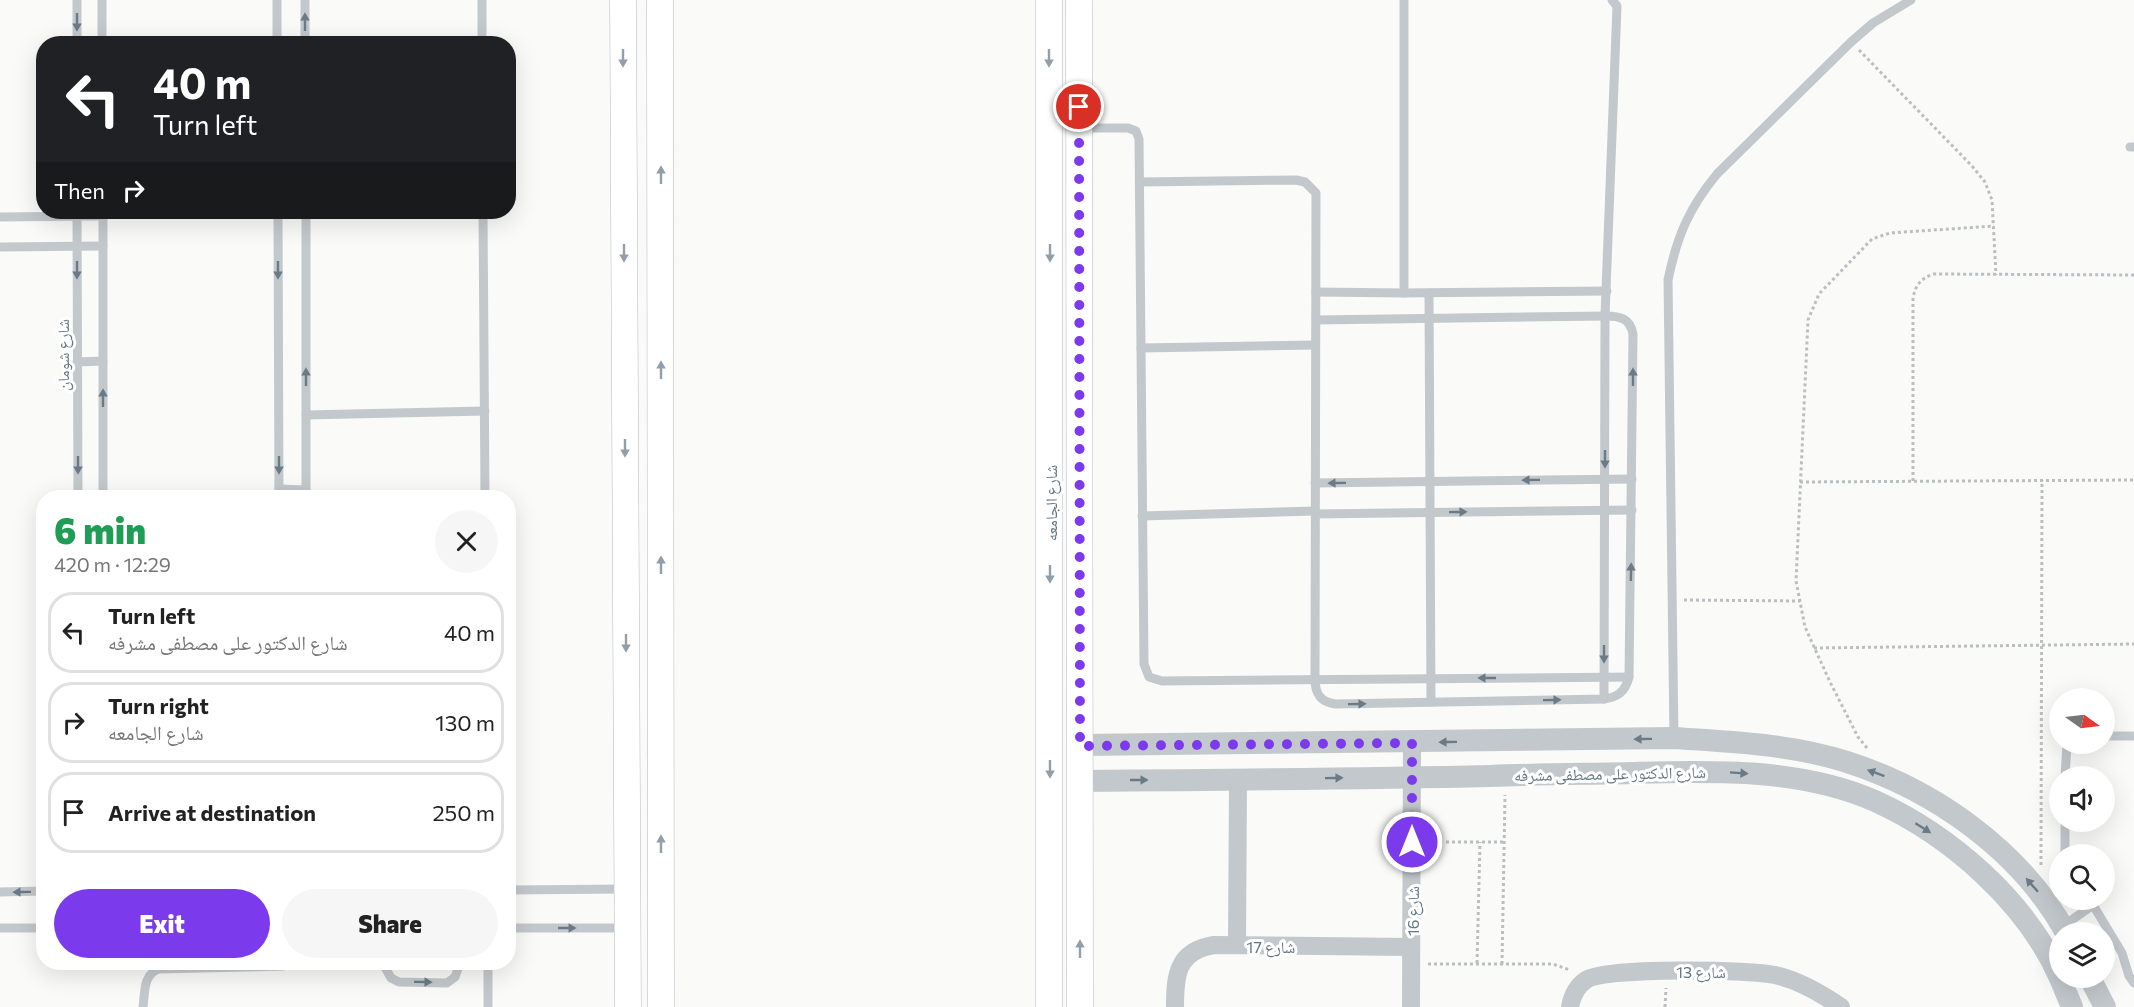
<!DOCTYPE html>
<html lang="en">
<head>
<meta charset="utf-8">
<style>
	:root { --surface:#fff; --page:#f6f6f6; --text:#222; --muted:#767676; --line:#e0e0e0; --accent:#7c3aed }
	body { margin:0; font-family:Commissioner,"Noto Naskh Arabic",sans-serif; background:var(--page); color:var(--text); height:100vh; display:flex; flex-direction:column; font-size:22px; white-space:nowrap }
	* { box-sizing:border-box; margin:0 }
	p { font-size:20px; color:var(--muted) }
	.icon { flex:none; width:33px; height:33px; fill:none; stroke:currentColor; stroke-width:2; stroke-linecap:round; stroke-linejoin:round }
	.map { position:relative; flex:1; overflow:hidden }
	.drawer { position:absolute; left:36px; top:490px; width:480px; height:480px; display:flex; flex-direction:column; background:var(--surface); border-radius:24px; box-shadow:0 6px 24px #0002 }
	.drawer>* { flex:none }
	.guide { position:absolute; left:36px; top:36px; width:480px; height:183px; border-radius:24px; box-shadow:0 6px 24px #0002; background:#202124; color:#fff; overflow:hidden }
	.needle { width:39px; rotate:104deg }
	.buttons { position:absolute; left:2049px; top:688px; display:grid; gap:12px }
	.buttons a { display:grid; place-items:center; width:66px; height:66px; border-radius:50%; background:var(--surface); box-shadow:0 6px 24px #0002; font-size:30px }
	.pin { position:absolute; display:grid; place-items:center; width:51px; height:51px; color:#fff; margin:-26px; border:3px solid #fff; border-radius:50%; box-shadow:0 2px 6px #0007 }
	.me { position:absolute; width:66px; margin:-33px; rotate:0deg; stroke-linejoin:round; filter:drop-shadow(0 0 4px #0008) }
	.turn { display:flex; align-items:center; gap:21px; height:126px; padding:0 18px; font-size:27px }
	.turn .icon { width:78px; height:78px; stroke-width:2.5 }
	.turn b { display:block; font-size:42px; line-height:51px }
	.then { display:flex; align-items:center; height:57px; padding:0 18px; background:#0003; gap:12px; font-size:22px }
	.round { display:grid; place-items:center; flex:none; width:63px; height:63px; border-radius:32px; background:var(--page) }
	.headline { display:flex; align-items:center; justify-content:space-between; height:102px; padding:0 18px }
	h1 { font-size:36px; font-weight:800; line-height:45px; color:#1e9e55 }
	.cta { display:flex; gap:12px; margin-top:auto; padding:12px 18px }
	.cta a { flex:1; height:69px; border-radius:36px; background:var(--accent); color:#fff; font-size:24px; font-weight:800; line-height:69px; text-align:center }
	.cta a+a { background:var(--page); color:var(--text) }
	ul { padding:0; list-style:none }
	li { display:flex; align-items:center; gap:18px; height:81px; margin:0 12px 9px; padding:0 6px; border:3px solid var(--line); border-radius:24px }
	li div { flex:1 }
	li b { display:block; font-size:22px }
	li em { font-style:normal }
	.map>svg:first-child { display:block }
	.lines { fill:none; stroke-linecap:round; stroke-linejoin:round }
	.secondary-casing { stroke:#b3babf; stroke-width:27 }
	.path { stroke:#bbbfc2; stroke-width:3; stroke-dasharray:3 3; stroke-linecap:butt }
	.service { stroke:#c3c8cc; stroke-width:9 }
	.minor { stroke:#c3c8cc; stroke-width:18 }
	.tertiary { stroke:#c3c8cc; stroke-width:22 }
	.secondary { stroke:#fff; stroke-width:26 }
	.oneway { fill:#6a7a87 }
	.oneway2 { fill:#939fa8 }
	.route { stroke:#7c3aed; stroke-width:10; stroke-dasharray:0 18 }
	.labels { text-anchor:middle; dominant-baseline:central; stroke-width:6; stroke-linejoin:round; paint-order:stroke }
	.street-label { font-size:16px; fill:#657683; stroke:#fff }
</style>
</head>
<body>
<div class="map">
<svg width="2134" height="1007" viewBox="0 0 2134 1007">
	<rect width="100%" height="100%" fill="#fafaf8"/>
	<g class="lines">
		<g class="secondary-casing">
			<g id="secondary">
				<polyline points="623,0 628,1007"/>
				<polyline points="660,0 661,1007"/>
				<polyline points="1079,0 1080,1007"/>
				<polyline points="1049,1007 1049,0"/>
			</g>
		</g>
		<g class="path">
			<polyline points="1859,50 1972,166 1985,182 1992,200 1996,275"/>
			<path d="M1913,481V299C1915,285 1921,278 1934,274L2134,275"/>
			<polyline points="1800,482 2134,480"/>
			<polyline points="1684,600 1800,601"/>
			<polyline points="1814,648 2134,644"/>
			<polyline points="1867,748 1858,737 1830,682 1805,627 1796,581 1808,320 1819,294 1872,239 1890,233 1994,226"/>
			<polyline points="1428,842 1504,842"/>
			<polyline points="2041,865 2042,480"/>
			<polyline points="1477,963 1480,842"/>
			<polyline points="1428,964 1553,964 1570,970"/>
			<polyline points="1502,964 1505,795"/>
			<polyline points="1665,1007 1666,988"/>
		</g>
		<g class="service">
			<polyline points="77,0 77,44"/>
			<polyline points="102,0 102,44"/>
			<polyline points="277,0 277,44"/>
			<polyline points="305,0 305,44"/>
			<polyline points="482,0 482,44"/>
			<polyline points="1080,128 1128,128 1136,131 1139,139 1144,664 1149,677 1162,681 1629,677"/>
			<polyline points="2130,147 2134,147"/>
			<path d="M1140,182L1296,180L1305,182L1316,193L1315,679C1315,693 1320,702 1335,704L1604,699C1618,697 1625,692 1629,677L1633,334C1630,318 1620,316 1605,316L1316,320"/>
			<polyline points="77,212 78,498"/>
			<polyline points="103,212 103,498"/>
			<polyline points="278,212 279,498"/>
			<polyline points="306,212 306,498"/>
			<polyline points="483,212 485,498"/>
			<polyline points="0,217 103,216"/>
			<polyline points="0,247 103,246"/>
			<polyline points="1316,292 1404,293 1607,291"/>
			<polyline points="1404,293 1404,0"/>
			<polyline points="1429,293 1431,702"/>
			<polyline points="1141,348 1315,345"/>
			<polyline points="77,362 103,361"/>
			<polyline points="306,415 485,411"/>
			<polyline points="1315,483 1632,479"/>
			<polyline points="279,489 306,490"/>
			<polyline points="1315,514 1632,510"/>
			<polyline points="1142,516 1315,511"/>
			<polyline points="1604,699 1605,316 1617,6 1612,0"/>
			<polyline points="2104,736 2134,736"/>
			<path d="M1674,738L1668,280C1677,236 1689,208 1717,174L1851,42L1873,23L1911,0"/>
			<polyline points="2065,777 2067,744"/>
			<polyline points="2065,822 2065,855"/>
			<polyline points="508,890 625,889"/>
			<polyline points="0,892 44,891"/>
			<polyline points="2090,900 2122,953 2129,976 2134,983"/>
			<polyline points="2063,926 2093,905"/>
			<polyline points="0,928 44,928"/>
			<polyline points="508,928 626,928"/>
			<polyline points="386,963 386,969 391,978 399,982 447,983 455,977 460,963"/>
			<polyline points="488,963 488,1007"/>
			<path d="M143,1007C145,993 143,974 159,969L284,966"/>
		</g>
		<g class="minor">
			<polyline points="1237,945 1238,780"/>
			<path d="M1175,1007C1175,975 1177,951 1214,945L1411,947"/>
			<polyline points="1411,1007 1412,743"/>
			<path d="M1570,1007C1572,996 1577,986 1586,980C1605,967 1754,969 1779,976C1802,982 1822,994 1841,1007"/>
		</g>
		<g class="tertiary">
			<path d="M1080,745L1674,738C1732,742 1791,744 1847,762C1935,790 2021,851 2066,933"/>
			<path d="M1080,781C1217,780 1353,779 1490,776C1538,774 1586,774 1634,773C1713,771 1800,768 1875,801C1950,835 2026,901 2060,978"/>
			<polyline points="2060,978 2072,1007"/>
			<polyline points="2090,978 2105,1007"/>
		</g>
		<use href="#secondary" class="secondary"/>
	</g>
	<defs><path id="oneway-solid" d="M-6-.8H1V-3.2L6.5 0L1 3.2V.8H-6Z" transform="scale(1.5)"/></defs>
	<g class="oneway">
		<use href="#oneway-solid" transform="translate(77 22) rotate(90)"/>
		<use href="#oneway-solid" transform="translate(305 22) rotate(-90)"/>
		<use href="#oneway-solid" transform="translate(77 270) rotate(90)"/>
		<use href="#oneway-solid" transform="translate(278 270) rotate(90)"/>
		<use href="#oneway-solid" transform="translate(306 377) rotate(-90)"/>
		<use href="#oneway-solid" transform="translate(1633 377) rotate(-90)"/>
		<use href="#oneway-solid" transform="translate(103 398) rotate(-90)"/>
		<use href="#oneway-solid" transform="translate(1605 459) rotate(90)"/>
		<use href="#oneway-solid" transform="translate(78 465) rotate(90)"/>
		<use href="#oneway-solid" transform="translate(279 465) rotate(90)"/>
		<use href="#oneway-solid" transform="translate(1531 480) rotate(179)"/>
		<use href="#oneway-solid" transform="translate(1337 483) rotate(179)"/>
		<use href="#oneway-solid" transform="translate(1458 512) rotate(-1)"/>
		<use href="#oneway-solid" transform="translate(1631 572) rotate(-89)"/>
		<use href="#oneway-solid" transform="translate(1604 654) rotate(90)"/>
		<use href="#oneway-solid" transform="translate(1487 678) rotate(180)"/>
		<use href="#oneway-solid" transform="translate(1552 700) rotate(-1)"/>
		<use href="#oneway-solid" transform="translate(1357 704) rotate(-1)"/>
		<use href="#oneway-solid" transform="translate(1643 739) rotate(179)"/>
		<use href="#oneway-solid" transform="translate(1448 742) rotate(179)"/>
		<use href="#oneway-solid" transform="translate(1739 773) rotate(4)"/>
		<use href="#oneway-solid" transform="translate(1876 773) rotate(-160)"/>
		<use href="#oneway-solid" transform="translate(1334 778) rotate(-1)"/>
		<use href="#oneway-solid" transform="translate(1139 780)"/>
		<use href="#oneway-solid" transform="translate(1923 828) rotate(32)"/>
		<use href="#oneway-solid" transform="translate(2032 885) rotate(-131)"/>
		<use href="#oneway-solid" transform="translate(22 892) rotate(179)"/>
		<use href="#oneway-solid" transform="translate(567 928)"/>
		<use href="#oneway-solid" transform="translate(423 982) rotate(1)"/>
	</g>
	<g class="oneway2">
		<use href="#oneway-solid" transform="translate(623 58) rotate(90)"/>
		<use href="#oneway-solid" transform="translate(1049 58) rotate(90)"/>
		<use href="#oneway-solid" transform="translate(661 175) rotate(-90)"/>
		<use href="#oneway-solid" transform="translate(624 253) rotate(90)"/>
		<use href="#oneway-solid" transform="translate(1050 253) rotate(90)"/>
		<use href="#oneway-solid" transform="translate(661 370) rotate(-90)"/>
		<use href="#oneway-solid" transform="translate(625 448) rotate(90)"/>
		<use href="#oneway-solid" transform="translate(661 565) rotate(-90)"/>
		<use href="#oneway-solid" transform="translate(1050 574) rotate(90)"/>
		<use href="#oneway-solid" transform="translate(626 643) rotate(90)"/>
		<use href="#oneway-solid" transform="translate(1050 769) rotate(90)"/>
		<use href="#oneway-solid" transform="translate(661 844) rotate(-90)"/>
		<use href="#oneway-solid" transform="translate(1080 949) rotate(-90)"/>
	</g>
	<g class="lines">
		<polyline class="route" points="1079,107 1080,746 1412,743 1412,842"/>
	</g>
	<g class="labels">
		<g class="street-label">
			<text transform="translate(62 355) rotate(-90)">شارع شومان</text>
			<text transform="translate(1050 503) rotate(-90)">شارع الجامعه</text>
			<text transform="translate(1610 773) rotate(-1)">شارع الدكتور على مصطفى مشرفه</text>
			<text transform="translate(1412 911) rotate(-90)">شارع 16</text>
			<text x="1271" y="946">شارع 17</text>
			<text x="1701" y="971">شارع 13</text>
		</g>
	</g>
</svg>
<div class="buttons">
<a><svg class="needle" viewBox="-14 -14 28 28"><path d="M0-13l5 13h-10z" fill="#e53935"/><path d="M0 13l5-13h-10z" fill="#767676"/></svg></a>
<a><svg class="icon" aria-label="sound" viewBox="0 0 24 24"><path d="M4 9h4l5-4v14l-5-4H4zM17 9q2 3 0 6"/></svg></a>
<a><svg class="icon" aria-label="search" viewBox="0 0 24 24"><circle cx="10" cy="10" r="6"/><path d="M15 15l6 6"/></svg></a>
<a><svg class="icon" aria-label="layers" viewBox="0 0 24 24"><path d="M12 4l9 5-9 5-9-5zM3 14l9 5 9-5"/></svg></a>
</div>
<div class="pin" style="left:1079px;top:107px;background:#d93025"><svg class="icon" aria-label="arrive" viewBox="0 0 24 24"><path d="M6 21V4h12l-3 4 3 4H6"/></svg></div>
<svg class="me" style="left:1412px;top:842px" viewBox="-20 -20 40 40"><circle r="17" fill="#7c3aed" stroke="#fff" stroke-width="3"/><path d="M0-11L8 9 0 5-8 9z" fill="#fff"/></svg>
<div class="guide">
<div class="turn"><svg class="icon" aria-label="left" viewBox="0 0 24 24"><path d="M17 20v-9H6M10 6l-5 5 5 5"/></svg><div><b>40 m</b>Turn left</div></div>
<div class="then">Then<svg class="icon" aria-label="right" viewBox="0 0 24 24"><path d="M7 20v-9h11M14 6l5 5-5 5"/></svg></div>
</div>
<section class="drawer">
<div class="headline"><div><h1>6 min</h1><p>420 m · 12:29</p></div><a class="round"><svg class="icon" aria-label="close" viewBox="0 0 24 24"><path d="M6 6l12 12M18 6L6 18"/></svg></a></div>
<ul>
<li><svg class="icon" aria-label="left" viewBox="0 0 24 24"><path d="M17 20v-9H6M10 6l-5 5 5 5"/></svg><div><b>Turn left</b><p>شارع الدكتور على مصطفى مشرفه</p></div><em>40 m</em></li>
<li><svg class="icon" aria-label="right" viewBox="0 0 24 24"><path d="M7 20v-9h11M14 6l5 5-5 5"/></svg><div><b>Turn right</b><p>شارع الجامعه</p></div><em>130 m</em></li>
<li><svg class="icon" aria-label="arrive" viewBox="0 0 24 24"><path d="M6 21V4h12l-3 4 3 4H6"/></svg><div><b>Arrive at destination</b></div><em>250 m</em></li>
</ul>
<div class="cta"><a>Exit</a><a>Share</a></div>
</section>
</div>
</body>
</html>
